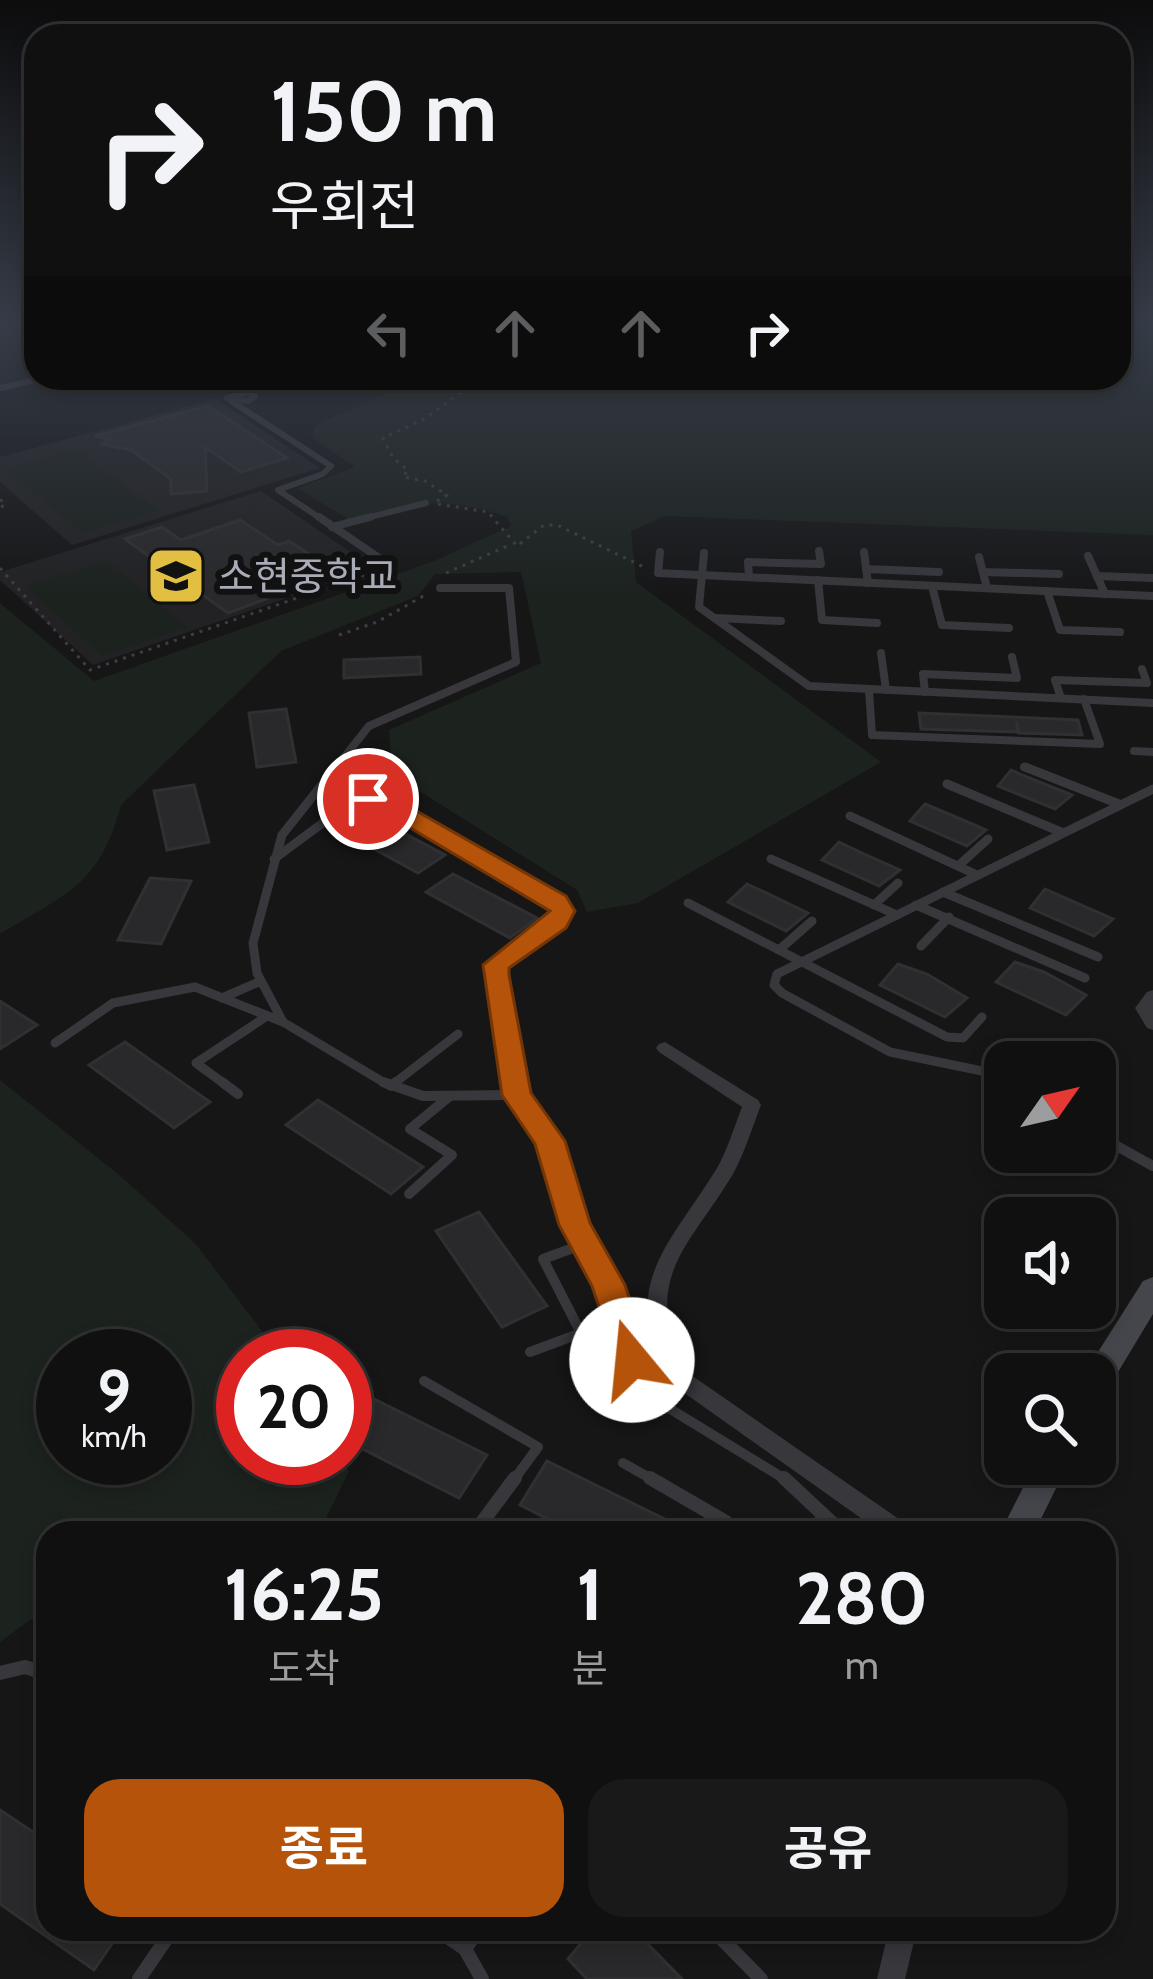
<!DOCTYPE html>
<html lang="ko">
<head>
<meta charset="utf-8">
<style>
	:root { --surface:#101011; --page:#19191a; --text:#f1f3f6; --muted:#9c9d9f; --line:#303031; --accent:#b45309 }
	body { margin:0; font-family:Cabin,"Noto Sans KR",sans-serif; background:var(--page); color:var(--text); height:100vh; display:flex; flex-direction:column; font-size:45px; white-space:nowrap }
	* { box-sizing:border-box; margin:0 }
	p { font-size:39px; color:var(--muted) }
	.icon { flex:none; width:66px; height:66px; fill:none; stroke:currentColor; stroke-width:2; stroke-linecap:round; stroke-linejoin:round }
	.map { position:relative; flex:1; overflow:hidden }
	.details { position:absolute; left:36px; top:1521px; width:1080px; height:420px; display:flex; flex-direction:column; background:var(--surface); border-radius:36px; box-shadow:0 6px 18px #0003,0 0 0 3px var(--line) }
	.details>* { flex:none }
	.guide { position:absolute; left:24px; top:24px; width:1107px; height:366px; border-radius:36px; box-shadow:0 6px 18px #0003,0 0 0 3px var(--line); background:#101011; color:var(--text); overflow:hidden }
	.needle { width:78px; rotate:56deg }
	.controls { position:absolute; left:984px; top:1041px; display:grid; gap:24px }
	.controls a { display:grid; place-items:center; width:132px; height:132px; border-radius:24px; background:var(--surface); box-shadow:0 6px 18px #0003,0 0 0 3px var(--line); font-size:60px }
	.speed { position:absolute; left:36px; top:1329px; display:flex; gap:24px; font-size:60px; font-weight:700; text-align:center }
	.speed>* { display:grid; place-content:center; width:156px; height:156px; border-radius:50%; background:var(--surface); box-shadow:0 6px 18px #0003,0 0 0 3px var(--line); line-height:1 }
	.speed small { font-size:30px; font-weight:400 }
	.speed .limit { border:18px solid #d22; background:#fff; color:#111 }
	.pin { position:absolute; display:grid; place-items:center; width:102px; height:102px; color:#fff; margin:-51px; border:6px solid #fff; border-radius:50%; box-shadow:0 3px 12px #0007 }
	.me { position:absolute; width:132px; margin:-66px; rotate:343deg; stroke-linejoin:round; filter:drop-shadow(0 0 9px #0008) }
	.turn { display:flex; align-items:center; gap:42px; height:252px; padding:0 48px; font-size:54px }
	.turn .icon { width:156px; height:156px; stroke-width:2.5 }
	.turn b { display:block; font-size:84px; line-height:102px }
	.lanes { display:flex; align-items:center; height:114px; padding:0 48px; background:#0003; justify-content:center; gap:60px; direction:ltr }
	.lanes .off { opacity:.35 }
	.eta { display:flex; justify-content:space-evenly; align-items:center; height:204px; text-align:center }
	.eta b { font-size:72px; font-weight:700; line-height:84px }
	.action { display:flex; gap:24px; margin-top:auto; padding:24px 48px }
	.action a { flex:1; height:138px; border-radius:36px; background:var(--accent); color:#fff; font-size:48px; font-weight:700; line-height:138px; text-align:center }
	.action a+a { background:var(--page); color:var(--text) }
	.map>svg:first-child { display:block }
	.built { fill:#222224 }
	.green { fill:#1c221e; fill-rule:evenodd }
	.building { fill:#29292b; stroke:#303033; stroke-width:3 }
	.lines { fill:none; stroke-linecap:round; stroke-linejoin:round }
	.path { stroke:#3d3e43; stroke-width:3; stroke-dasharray:3 6; stroke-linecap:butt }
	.lane-far4 { stroke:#37373c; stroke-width:6 }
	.lane-far3 { stroke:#37373c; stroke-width:8 }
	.lane-far2 { stroke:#37373c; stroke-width:9 }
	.lane-far1 { stroke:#37373c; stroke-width:10 }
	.lane { stroke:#37373c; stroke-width:14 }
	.street { fill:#37373c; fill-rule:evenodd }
	.secondary { fill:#45464c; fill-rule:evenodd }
	.route { fill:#b45309; stroke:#753606; stroke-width:3 }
	.labels { text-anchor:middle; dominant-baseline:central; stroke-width:12; stroke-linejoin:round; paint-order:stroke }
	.far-poi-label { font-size:39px; fill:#a9abb6; stroke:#111112; text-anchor:start }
</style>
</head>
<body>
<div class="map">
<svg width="1153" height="1979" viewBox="0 0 1153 1979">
	<rect width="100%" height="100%" fill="#161617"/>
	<g class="built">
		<polygon points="215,399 320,468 72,545 0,482 0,457"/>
		<polygon points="261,491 374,568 93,665 0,580 0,572"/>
	</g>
	<g class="green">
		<path d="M1119,321H1153V535L665,516L631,531L636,582L881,762L638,903L587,912L577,890L392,774L389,730L541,663L521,572L435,574L418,596L281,651L121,805C100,885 66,894 0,934V603L94,681L434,561L511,526L507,517C444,495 411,503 348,519L297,488L355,467L313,438L314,428L323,421L425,378H1119Z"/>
		<polygon points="77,450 158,510 82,533 5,470"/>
		<polygon points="107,561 187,627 102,656 26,586"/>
		<path d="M0,1080L118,1174L196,1244L274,1347L279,1356H243V1458H341L349,1471L319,1533H48V1607L0,1642ZM165,1356V1458H63V1356Z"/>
	</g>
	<g class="building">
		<polygon points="208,406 287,458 241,472 205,447 207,491 171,494 171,479 131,450 102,444 109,439 95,436"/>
		<polygon points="240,520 278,545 289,541 327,566 256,592 266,599 228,613 125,539 162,527 181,540"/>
		<polygon points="420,657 421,674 344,678 344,660"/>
		<polygon points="286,709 296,762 257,767 249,713"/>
		<polygon points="919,713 1078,720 1082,735 1019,733 1017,721 1017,732 921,729"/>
		<polygon points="1011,770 1022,775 1072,795 1055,809 998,786"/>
		<polygon points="194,785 209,842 167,850 154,791"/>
		<polygon points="925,804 963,820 986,830 967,846 910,821"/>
		<polygon points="368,814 445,855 418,873 341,831"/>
		<polygon points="839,842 862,853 900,870 879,886 822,860"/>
		<polygon points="453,874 537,918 510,938 426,892"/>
		<polygon points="150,878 191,881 161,944 118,940"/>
		<polygon points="747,884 771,895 808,913 786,931 728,902"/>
		<polygon points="1045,889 1070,900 1113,919 1094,936 1030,908"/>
		<polygon points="1015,962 1044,972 1086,995 1066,1015 996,982"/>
		<polygon points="898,964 927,974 967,998 945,1017 880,985"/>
		<polygon points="0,1001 37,1025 0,1049"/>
		<polygon points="125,1042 210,1102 174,1128 89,1065"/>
		<polygon points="318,1100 423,1167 391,1194 286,1125"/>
		<polygon points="479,1212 547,1306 502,1327 436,1231"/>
		<polygon points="366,1395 487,1455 459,1498 345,1440 345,1423"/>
		<polygon points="547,1461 693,1533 575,1533 520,1505"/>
		<polygon points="0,1810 48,1842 48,1929 122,1929 94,1970 0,1904"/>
		<polygon points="593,1929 633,1929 682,1979 587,1979 568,1959"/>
	</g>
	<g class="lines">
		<g class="path">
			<polyline points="576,378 644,383 746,378"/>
			<polyline points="0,500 5,502 0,510"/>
			<polyline points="437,501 447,495 425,481 403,477 408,470 393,458 383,438 424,419 476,382 491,378"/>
			<polyline points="438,504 488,512 517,546 544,525 557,525 646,568"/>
			<polyline points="0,568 90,670 369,573 361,565"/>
			<polyline points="446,573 512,544"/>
			<polyline points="339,635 377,622 427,594"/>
		</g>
		<g class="lane-far4">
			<polyline points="0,388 44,378"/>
			<polyline points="237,390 265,378"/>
			<polygon points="248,392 255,396 248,401 227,398"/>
			<polyline points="231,401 331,466 323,474 278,490 323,520"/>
			<polyline points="358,520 426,503"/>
		</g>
		<g class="lane-far3">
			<polyline points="319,517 385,562"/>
			<polyline points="332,527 370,517"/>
			<polyline points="660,552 658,573 1153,596"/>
			<polyline points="864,552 868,583"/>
			<polyline points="704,553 699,607 809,686 1153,703"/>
			<polyline points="1088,556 1105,594"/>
			<polyline points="979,557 987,588"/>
			<polyline points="866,569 939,572"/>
			<polyline points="983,572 1059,574"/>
			<polyline points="1097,576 1153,578"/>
			<polyline points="749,577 748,562 821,564 819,551"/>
			<polyline points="818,580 822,620 877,623"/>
			<polyline points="932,586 942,625 1009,628"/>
			<polyline points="1047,591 1060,630 1120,632"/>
			<polyline points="715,618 781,621"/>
			<polyline points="881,653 886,690"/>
			<polyline points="869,689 872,735 1100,744 1084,699"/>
			<polyline points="925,692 923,674 1017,678 1012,657"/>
			<polyline points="1061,698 1055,680 1147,683 1142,669"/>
			<polyline points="1134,751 1153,752"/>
			<polyline points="1024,767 1032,770"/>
			<polyline points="334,770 369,726 516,662 509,588 440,588"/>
		</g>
		<g class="lane-far2">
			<polyline points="336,767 282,835 253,943 257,973 283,1022 388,1085"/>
			<polyline points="1025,767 1119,804"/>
			<polyline points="947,784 1061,832"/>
			<polyline points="850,816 977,875"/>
			<polyline points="274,859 339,811 382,801 557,902 563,911 557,922 496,965 515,1085"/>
			<polyline points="771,859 897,915"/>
			<polyline points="958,866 988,839"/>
			<polyline points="943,892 1098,957"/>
			<polyline points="688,903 947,1037 963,1038 982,1017"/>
			<polyline points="874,905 898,883"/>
			<polyline points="916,905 1085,978"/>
			<polyline points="921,946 949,917"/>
			<polyline points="779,950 812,921"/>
			<polyline points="222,998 261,981"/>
			<polyline points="55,1043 113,1003 195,987 283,1022"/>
			<polyline points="1005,1084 982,1071 890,1052 782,993 774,985 777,974 1153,789"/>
			<polyline points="226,1085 196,1063 267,1016"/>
			<polyline points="392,1085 458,1034"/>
		</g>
		<g class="lane-far1">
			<polyline points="222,1082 238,1094"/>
			<polyline points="383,1082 423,1096 517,1095 550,1141 575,1225 608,1285 632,1360 648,1390 667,1407 788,1481"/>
			<polyline points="515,1082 517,1095"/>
			<polyline points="391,1086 396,1082"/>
			<polyline points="1095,1134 1153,1166"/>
			<polyline points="409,1194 452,1155 410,1129 450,1096"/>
			<polyline points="530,1352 581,1333 543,1259 584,1244"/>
			<polyline points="424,1381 538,1447 513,1481"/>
			<polyline points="623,1463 655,1481"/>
		</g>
		<g class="lane">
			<polyline points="650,1478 726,1522 720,1533"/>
			<polyline points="784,1478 843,1533"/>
			<polyline points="474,1533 515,1478"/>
			<polyline points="802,1533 826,1519"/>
			<polyline points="0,1673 25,1667 48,1674"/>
			<polyline points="436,1929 465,1949"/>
			<polyline points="479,1929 465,1949 482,1979"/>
			<polyline points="712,1929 761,1979"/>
			<polyline points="139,1979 173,1929"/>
		</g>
		<g class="street">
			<polygon points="1153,990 1153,1030 1147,1028 1135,1008 1147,992"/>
			<path d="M665,1042L758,1100L761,1105C752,1128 745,1152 733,1174C688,1249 644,1273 681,1368L909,1526L912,1533H882L666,1380C620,1281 668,1248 717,1168C728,1149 734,1127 742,1107L659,1052L656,1048L659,1044Z"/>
			<polygon points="889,1929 917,1929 905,1979 877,1979"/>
		</g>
		<g class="secondary">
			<polygon points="1153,1277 1153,1314 1106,1392 1095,1396 1095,1374 1084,1374 1143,1281"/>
			<polygon points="1035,1464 1068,1464 1034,1533 1000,1533"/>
		</g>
	</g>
	<linearGradient id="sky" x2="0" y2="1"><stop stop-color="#0c0c0d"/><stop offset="0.54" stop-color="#363c47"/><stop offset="1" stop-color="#363c47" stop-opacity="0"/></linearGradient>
	<rect width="1153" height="598" fill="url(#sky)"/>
	<polygon class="route" points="368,792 390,796 566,896 575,911 566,928 509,968 509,975 531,1093 565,1141 590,1223 625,1285 650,1360 645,1370 632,1375 620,1370 592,1286 559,1225 535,1144 502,1095 483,965 550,911 375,807 360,804 357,799"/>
	<defs>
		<g id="school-square" transform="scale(3)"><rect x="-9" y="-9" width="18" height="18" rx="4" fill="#e2bf42" stroke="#111112"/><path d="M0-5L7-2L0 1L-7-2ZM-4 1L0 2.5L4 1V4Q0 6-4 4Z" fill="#111"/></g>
	</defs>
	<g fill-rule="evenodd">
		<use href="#school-square" x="176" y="576"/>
	</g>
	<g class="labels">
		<g class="far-poi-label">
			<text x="218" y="576">소현중학교</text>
		</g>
	</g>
</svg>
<div class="controls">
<a><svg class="needle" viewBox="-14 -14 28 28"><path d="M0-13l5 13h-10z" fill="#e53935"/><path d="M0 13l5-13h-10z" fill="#9c9d9f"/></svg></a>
<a><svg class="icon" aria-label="sound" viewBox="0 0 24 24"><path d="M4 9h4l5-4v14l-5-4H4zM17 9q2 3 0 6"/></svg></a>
<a><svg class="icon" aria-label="search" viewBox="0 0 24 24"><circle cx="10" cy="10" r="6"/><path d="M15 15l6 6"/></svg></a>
</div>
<div class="speed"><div>9<small>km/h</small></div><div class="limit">20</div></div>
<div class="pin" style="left:368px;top:799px;background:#d93025"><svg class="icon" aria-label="arrive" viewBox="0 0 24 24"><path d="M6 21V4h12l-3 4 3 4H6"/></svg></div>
<svg class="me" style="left:632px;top:1360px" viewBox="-20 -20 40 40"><circle r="19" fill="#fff"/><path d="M0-13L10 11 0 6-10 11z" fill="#b45309"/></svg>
<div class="guide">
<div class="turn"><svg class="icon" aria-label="right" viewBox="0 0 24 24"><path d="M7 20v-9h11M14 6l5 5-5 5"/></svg><div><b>150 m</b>우회전</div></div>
<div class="lanes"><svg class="icon off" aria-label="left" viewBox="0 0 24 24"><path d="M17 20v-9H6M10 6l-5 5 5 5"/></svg><svg class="icon off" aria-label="ahead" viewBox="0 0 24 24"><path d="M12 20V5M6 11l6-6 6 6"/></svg><svg class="icon off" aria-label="ahead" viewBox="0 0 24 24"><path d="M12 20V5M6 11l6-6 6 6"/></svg><svg class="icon" aria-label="right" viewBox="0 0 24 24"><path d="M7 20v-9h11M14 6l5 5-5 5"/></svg></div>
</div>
<section class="details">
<div class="eta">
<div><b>16:25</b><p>도착</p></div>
<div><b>1</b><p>분</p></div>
<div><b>280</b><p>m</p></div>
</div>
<div class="action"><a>종료</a><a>공유</a></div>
</section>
</div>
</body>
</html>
